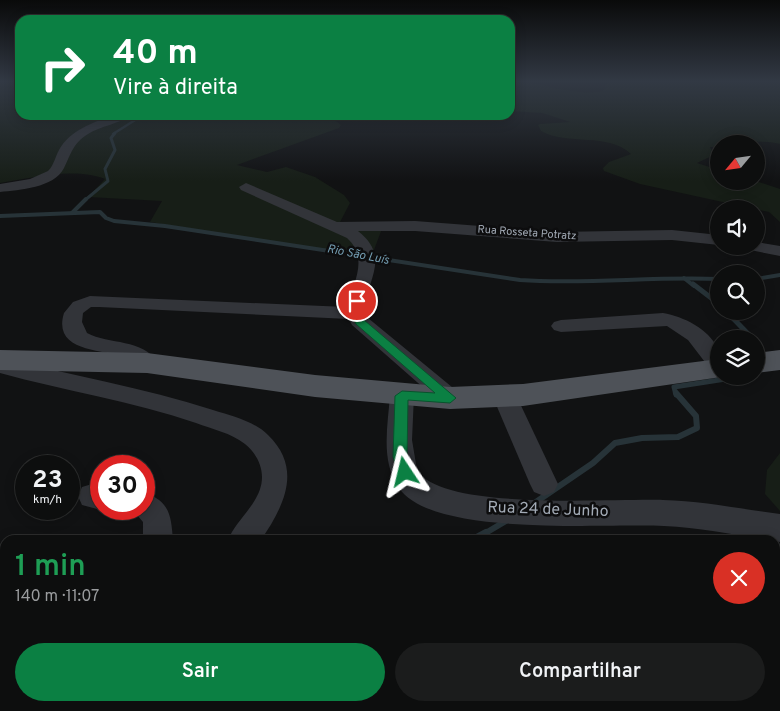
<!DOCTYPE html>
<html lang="pt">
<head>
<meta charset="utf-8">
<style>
	:root { --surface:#0d0e0e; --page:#1b1c1c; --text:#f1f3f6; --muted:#9a9c9e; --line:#2d2e2e; --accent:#0b8043 }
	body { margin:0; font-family:Overpass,sans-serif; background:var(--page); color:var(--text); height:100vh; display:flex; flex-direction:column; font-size:19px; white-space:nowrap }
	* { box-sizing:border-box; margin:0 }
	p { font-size:16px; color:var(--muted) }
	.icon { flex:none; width:28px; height:28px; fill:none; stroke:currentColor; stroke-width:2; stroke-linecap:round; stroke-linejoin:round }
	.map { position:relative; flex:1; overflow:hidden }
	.drawer { position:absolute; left:0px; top:535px; width:780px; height:176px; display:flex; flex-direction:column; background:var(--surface); border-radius:15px 15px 0 0; box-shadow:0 2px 12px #0003,0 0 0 1px var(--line) }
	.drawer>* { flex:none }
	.guide { position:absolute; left:15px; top:15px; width:500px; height:105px; border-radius:15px; box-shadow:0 2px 12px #0003,0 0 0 1px var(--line); background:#0b8043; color:#fff; overflow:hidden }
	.needle { width:32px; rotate:241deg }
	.buttons { position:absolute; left:710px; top:135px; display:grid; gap:10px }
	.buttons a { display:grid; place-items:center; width:55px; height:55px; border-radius:50%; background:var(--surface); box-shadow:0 2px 12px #0003,0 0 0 1px var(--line); font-size:25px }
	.speed { position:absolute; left:15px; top:455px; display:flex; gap:10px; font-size:25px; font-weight:700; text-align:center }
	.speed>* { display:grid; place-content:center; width:65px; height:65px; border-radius:50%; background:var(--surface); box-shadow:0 2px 12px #0003,0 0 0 1px var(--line); line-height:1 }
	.speed small { font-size:12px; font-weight:400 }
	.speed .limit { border:8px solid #d22; background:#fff; color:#111 }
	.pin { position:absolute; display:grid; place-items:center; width:42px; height:42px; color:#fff; margin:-21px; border:2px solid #fff; border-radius:50%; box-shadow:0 1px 5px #0007 }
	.me { position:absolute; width:55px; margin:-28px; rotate:350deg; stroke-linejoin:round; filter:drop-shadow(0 0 4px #0008) }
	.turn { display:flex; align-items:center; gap:18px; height:105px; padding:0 15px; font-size:22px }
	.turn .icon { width:65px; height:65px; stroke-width:2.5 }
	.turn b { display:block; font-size:35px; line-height:42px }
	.round { display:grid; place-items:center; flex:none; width:52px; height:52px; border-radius:26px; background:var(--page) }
	.summary { display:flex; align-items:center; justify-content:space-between; height:85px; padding:0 15px }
	h1 { font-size:30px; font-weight:600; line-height:38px; color:#1e9e55 }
	.button { display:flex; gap:10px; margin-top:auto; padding:10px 15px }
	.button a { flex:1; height:58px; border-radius:30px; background:var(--accent); color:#fff; font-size:20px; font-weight:600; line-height:58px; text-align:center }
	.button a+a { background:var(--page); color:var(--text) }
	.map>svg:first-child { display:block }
	.green { fill:#171e17 }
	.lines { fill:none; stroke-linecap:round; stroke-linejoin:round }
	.stream-far5 { stroke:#273338; stroke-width:2.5 }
	.stream-far4 { stroke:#273338; stroke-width:3 }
	.stream-far3 { stroke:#273338; stroke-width:4 }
	.stream-far2 { stroke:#273338; stroke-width:5 }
	.stream-far1 { stroke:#273338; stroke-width:6 }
	.stream { stroke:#273338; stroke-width:8 }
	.minor { fill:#323439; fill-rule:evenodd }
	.major { fill:#4e5258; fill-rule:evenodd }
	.route { fill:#0b8043; stroke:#07532c }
	.labels { text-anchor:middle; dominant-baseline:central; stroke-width:5; stroke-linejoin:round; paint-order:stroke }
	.far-street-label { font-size:11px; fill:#a2aab5; stroke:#0d0d0e }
	.far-water-label { font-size:12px; font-style:italic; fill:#759fb4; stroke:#0d0d0e }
	.near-street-label { font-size:16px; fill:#a2aab5; stroke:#0d0d0e }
</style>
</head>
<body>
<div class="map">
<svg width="780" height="711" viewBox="0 0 780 711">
	<rect width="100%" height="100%" fill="#111213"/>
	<g class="green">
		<path d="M0,81H20V115H328L341,125L339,128L237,165L267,172L286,167L315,177L344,195L350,203L339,224L383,226L371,258L150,222L162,201L88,197L105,179C74,167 32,178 0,183Z"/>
		<path d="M510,81C541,81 572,97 603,91L607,81H780V144C757,139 741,144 719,144V147H710L714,155L697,163L719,170V181H756L780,189V222L769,212L640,184L604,171L603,168L609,162L631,154C608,132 567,146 541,131L538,125L540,124L570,122L542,113L510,111Z"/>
		<polygon points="780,453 780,511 765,494 767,470"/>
	</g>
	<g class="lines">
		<polyline class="stream-far5" points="113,134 143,115"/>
		<polyline class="stream-far4" points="84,201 108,181 105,169 115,150 111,138 115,133"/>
		<g class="stream-far3">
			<polyline points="72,213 86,199"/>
			<path d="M0,216L100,212L106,218L114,221L165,226L520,280C586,285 652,276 719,279"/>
			<polyline points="684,278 694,286"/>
			<polyline points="756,279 780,275"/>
		</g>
		<g class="stream-far2">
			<polyline points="693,284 719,304"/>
			<polyline points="726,311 753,339"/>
			<polyline points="756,342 761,357"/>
			<polyline points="676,395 674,387 745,376"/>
		</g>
		<g class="stream-far1">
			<polyline points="533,504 593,463 615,443 642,438 678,437 697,428 696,416 676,393"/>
			<polyline points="484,534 509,519"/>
		</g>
		<g class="stream">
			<polyline points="473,540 486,533"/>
			<polyline points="775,584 780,585"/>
		</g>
		<g class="minor">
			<path d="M114,115H130C120,124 100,126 88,134C73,143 71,154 64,168C54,188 19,190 0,192V184L30,179L48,171C54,165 55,157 59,150C70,130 94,122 114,115Z"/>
			<path d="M246,183L337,222L415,221L557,232L672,230L719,235V245L672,240L557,242L415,231H358C396,261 358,285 368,318L458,392L462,398L458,404L450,407L442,404L352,325L349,319L99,307H91L83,313L82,322L87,333C109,345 143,338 158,363L155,368C140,373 137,362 124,357C102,349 52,352 64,313L73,302L90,296L346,307C354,283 369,258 347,238L241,190L239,187Z"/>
			<polygon points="756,242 780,246 780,256 745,249 743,246 756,246"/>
			<path d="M663,313C684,317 708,328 718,349C721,355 719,366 719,372L711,370L688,340L667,326L561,332L554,330L551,326L554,322L561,320Z"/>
			<path d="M0,357C71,376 143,387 213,410C232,416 254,421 268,435C303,469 284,506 261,540H228C237,518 262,502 262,477C262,464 255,452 245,444C231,433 212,429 196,423C132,401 65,391 0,373Z"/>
			<path d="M402,386L410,389L414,395L412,440L417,470C442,512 615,498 663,500C702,501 741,509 780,514V542C743,536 703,528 664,526C607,523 433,538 399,488C380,461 388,425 390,395L394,389Z"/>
			<polygon points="504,386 512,389 516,395 558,484 554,492 544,496 534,492 530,484 492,395 496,389"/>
			<polygon points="92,484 101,486 101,509 105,509 101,510 82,505 78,496 82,487"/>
			<path d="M144,492C170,502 171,515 173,540H143V522L132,509H144Z"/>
			<polygon points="96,706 134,706 133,711 95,711"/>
			<polygon points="142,706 180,706 178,711 140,711"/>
		</g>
		<g class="major">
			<polygon points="0,350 147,353 315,375 450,387 523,384 719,359 719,376 728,376 523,406 450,409 315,397 147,373 0,370"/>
			<polygon points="780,350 780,370 756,373 756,353"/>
		</g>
	</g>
	<linearGradient id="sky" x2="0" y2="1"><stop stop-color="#090a0a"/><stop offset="0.45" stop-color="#323944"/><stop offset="1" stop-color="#323944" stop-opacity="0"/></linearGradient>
	<rect width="780" height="181" fill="url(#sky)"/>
	<polygon class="route" points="357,298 362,301 361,313 364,320 456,398 450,403 408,400 407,457 412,472 410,477 405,479 400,477 393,457 395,396 402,391 435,393 356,324 351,313 352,301"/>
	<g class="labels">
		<g class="far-street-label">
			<text transform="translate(527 233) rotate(4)">Rua Rosseta Potratz</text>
		</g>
		<g class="far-water-label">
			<text transform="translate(358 255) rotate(11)">Rio São Luís</text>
		</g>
		<g class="near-street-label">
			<text transform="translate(548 510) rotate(2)">Rua 24 de Junho</text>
		</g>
	</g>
</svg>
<div class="buttons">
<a><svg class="needle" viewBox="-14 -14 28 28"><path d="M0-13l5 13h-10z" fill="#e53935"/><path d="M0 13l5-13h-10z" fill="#9a9c9e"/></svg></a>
<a><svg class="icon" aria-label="sound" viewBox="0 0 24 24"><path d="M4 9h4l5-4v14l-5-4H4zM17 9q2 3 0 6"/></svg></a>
<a><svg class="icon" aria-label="search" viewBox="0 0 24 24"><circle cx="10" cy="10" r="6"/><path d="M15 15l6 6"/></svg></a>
<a><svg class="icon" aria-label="layers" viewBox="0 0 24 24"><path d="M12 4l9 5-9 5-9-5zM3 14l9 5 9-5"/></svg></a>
</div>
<div class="speed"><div>23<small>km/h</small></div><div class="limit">30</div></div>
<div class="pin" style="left:357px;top:301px;background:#d93025"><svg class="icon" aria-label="arrive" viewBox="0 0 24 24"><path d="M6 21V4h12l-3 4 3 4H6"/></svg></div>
<svg class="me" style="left:405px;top:472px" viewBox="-20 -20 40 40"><path d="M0-17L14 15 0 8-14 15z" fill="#0b8043" stroke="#fff" stroke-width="4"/></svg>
<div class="guide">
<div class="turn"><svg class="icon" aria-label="right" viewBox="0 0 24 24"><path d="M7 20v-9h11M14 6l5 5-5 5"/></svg><div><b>40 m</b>Vire à direita</div></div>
</div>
<section class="drawer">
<div class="summary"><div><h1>1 min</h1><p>140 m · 11:07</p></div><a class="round" style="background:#d93025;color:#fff"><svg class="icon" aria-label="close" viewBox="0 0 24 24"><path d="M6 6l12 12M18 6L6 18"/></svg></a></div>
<div class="button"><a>Sair</a><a>Compartilhar</a></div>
</section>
</div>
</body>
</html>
